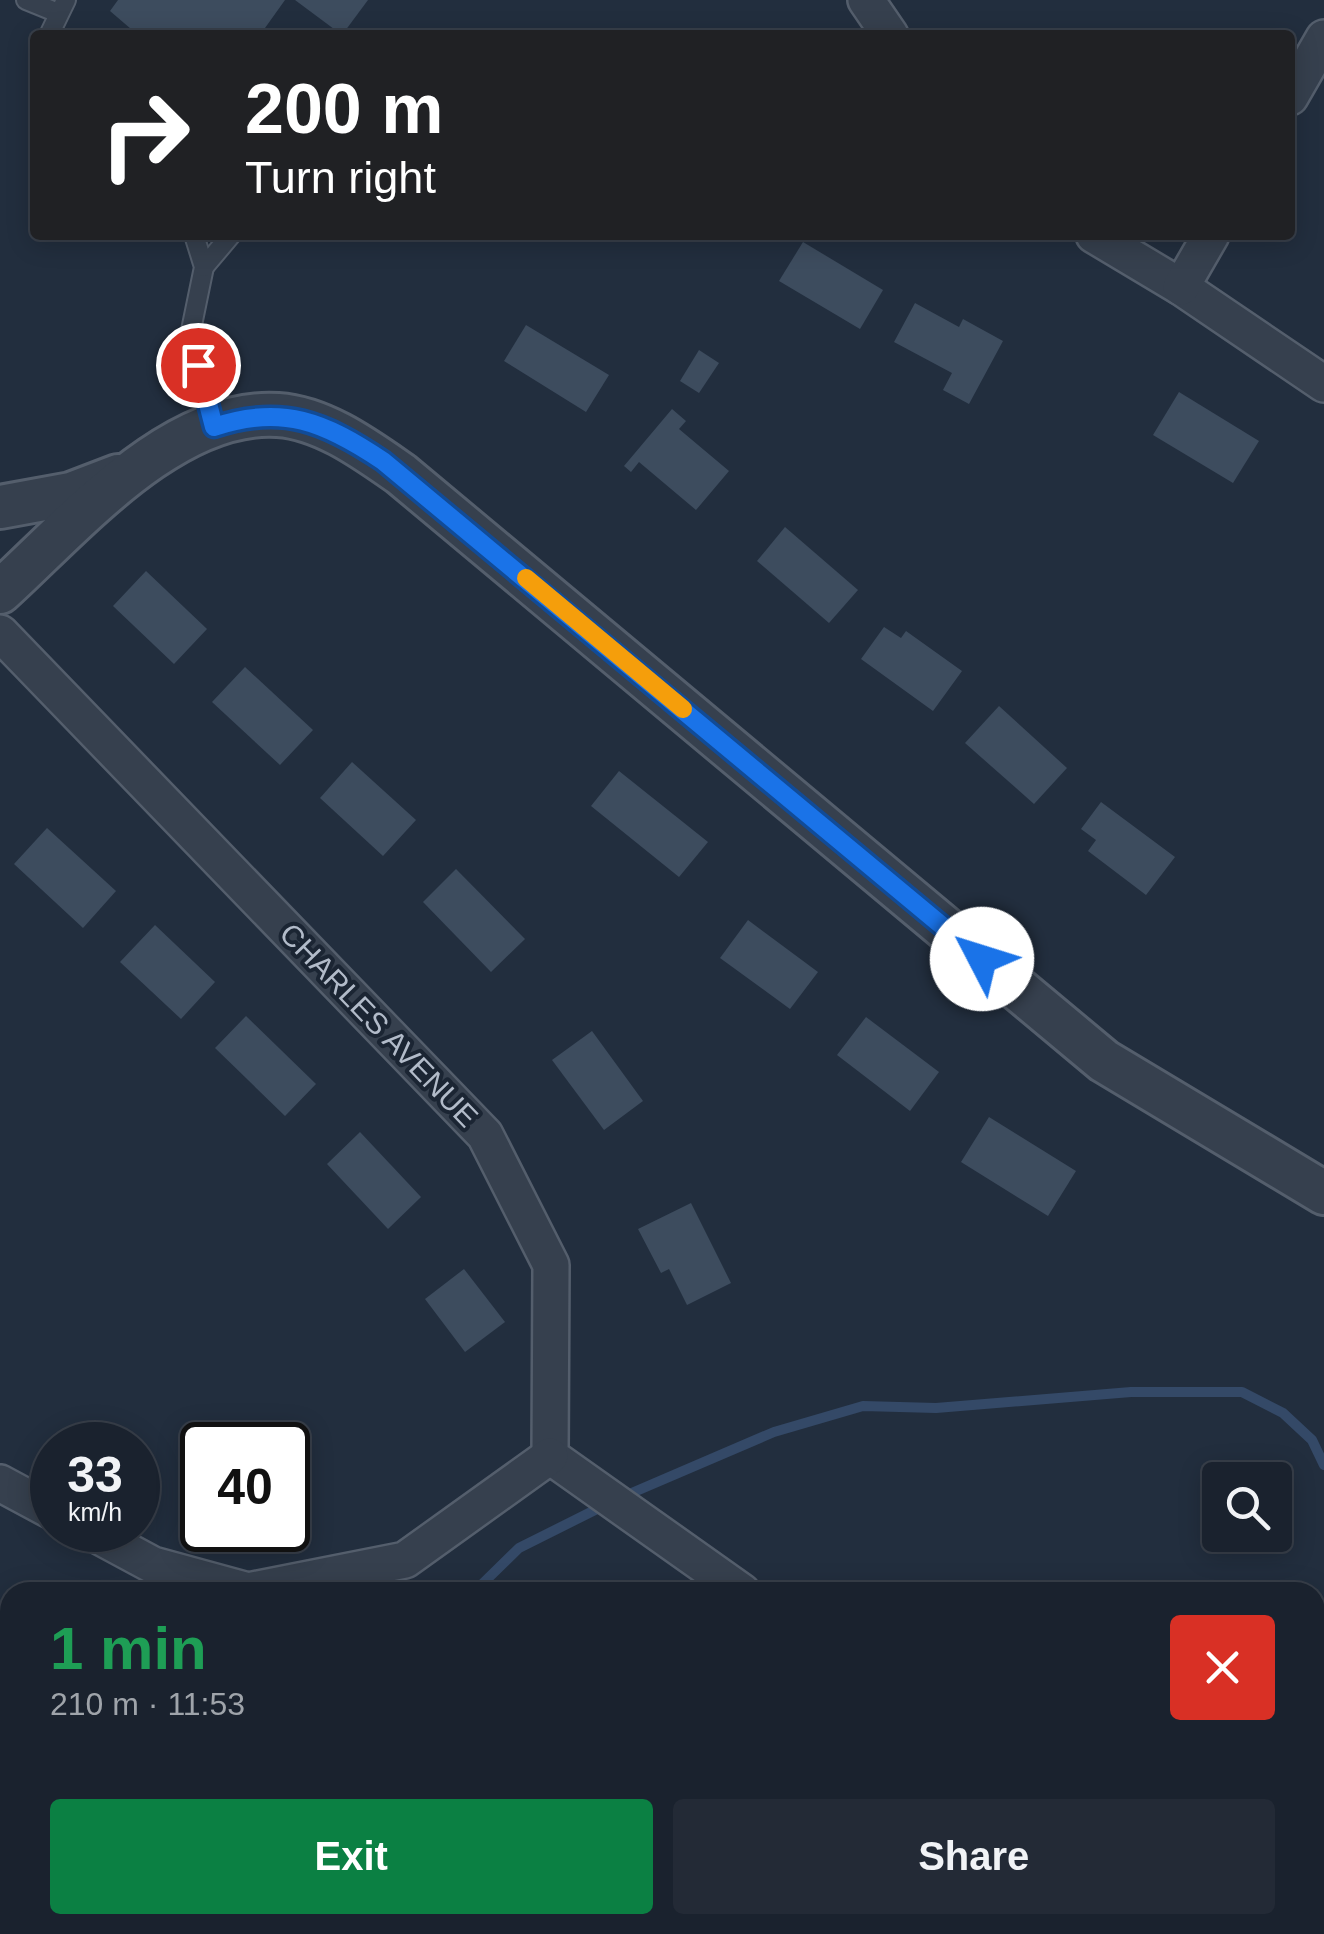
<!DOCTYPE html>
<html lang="en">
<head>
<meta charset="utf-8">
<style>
	:root { --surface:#1a222e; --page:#232a36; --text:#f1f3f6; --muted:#9fa4aa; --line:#383f4a; --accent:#0b8043 }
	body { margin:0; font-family:Helvetica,sans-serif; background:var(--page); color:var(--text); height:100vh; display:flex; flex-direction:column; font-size:38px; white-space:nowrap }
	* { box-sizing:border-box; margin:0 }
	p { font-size:32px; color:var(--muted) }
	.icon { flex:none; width:55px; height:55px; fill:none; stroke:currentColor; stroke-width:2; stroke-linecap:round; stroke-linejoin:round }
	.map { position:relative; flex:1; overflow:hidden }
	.panel { position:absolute; left:0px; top:1582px; width:1325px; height:352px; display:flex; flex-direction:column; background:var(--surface); border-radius:30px 30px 0 0; box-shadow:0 5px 25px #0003,0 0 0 2px var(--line) }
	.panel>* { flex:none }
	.guide { position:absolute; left:30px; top:30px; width:1265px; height:210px; border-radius:10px; box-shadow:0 5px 25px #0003,0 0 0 2px var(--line); background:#202124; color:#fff; overflow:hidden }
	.fabs { position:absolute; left:1202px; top:1462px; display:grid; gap:20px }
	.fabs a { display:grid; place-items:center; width:90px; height:90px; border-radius:10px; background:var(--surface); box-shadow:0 5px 25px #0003,0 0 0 2px var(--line); font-size:50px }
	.speed { position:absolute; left:30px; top:1422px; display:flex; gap:20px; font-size:50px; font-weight:700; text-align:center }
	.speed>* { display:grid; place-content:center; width:130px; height:130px; border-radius:50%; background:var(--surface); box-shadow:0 5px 25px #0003,0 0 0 2px var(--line); line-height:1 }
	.speed small { font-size:25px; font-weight:400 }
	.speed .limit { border:5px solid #111; border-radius:15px; background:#fff; color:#111 }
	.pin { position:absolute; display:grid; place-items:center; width:85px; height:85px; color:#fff; margin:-42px; border:5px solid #fff; border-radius:50%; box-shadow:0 2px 10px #0007 }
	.me { position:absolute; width:110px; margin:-55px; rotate:310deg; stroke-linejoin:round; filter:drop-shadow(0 0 8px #0008) }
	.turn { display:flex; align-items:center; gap:35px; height:210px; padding:0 50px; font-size:45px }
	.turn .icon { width:130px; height:130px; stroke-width:2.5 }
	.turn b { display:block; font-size:70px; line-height:85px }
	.round { display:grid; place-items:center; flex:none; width:105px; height:105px; border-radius:10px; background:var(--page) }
	.headline { display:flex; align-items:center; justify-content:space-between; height:170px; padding:0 50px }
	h1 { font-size:60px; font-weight:700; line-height:75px; color:#1e9e55 }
	.button { display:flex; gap:20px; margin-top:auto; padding:20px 50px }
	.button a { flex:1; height:115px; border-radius:10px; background:var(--accent); color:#fff; font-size:40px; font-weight:700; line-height:115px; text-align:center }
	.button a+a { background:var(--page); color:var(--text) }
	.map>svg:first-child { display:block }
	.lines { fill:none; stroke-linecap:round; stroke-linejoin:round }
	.stream { stroke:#344967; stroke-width:10 }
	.building { fill:#3d4c5e }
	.service-casing { stroke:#545e6c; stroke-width:22 }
	.minor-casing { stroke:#545e6c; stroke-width:40 }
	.tertiary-casing { stroke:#545e6c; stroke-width:48 }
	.service { stroke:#36404e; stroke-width:18 }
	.minor { stroke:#36404e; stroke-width:35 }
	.tertiary { stroke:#36404e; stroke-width:42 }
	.route-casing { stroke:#114b97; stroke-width:25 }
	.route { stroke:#1a73e8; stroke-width:18 }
	.slow { stroke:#f59e0b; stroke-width:18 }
	.labels { text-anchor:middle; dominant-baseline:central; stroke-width:8; stroke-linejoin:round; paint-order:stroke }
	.street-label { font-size:30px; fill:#b2bbc9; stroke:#1b2533 }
</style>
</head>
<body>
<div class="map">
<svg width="1324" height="1934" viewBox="0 0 1324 1934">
	<rect width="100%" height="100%" fill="#222e3e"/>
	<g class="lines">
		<g class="stream">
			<polyline points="620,1498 774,1432 863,1406 936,1408 1131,1392 1242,1392 1283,1413 1312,1440 1324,1465"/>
			<polyline points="474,1592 519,1548 605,1505"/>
			<polyline points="196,1934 205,1925"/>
		</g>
	</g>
	<g class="building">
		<polygon points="118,0 285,0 265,28 275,35 138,35 110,11"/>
		<polygon points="295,0 368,0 342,35"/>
		<polygon points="803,242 883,290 860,329 779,281"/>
		<polygon points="915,303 959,327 963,319 1003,341 969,404 943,390 952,373 894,342"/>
		<polygon points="526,325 609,375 586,412 504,361"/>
		<polygon points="699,350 719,363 699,393 680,381"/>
		<polygon points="1179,392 1259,441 1233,483 1153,435"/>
		<polygon points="672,409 686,421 679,429 729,471 696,510 639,462 631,472 624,466"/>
		<polygon points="785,527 858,590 829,623 757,561"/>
		<polygon points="146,571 207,629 174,664 113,606"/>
		<polygon points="884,627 901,638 906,631 962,671 933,711 861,659"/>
		<polygon points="245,667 313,730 280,765 212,702"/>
		<polygon points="999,706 1067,768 1034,804 965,743"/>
		<polygon points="352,762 416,820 383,856 320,798"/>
		<polygon points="619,771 708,842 679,877 591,806"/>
		<polygon points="1101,802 1175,857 1146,895 1088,851 1096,840 1081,829"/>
		<polygon points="47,828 116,891 83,928 14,864"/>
		<polygon points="456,869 525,939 491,972 423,902"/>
		<polygon points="748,920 818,972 790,1009 720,958"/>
		<polygon points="155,925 215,982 181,1019 120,962"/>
		<polygon points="246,1016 316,1084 285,1116 215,1048"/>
		<polygon points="866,1017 939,1072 910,1111 837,1055"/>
		<polygon points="592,1031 643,1101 604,1130 552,1060"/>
		<polygon points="989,1117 1076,1171 1048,1216 961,1162"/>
		<polygon points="360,1132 421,1197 388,1229 327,1164"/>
		<polygon points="691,1203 731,1283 687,1305 669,1269 661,1273 638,1229"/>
		<polygon points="464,1269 505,1322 465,1352 425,1299"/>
	</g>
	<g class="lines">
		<g class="service-casing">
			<g id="service">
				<polyline points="26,0 58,13"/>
				<polyline points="49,35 66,0"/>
				<polyline points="194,235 204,267 190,335 214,427"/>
				<polyline points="204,267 231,235"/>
			</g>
		</g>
		<g class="minor-casing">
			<g id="minor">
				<polyline points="866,0 890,35"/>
				<polyline points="1290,97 1324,38"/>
				<polyline points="1094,235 1181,287 1324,384"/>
				<polyline points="1181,287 1211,235"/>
				<polyline points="0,633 485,1135 551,1265 550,1456 742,1592"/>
				<polyline points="0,1483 52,1511"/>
				<polyline points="88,1530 153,1565 248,1591 405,1560 550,1456"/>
				<polyline points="1246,1925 1256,1934"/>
				<polyline points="759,1934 765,1925"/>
			</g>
		</g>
		<g class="tertiary-casing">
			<g id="tertiary">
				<polyline points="0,507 71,494 118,476"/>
				<path d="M0,592C72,527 172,408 278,415C323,418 365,449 401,474L1104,1061L1324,1193"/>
			</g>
		</g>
		<use href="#service" class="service"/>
		<use href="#minor" class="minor"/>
		<use href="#tertiary" class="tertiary"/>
	</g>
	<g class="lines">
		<g class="route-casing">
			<path id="route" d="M198,365L214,427C282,404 325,422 383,461L982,959"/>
		</g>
		<use href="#route" class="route"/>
		<polyline class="slow" points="526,578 683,709"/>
	</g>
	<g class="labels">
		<g class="street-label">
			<text transform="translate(379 1025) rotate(46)">CHARLES AVENUE</text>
		</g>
	</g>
</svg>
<div class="fabs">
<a><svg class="icon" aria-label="search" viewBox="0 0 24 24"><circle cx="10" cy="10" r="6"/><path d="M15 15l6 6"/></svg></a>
</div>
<div class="speed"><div>33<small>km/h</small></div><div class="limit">40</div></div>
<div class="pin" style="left:198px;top:365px;background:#d93025"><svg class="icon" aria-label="arrive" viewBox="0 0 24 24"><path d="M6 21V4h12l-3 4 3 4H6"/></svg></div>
<svg class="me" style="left:982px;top:959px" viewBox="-20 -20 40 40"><circle r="19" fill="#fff"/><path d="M0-13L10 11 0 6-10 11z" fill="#1a73e8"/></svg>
<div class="guide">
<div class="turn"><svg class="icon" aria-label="right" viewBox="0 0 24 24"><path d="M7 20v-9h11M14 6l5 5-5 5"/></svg><div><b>200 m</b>Turn right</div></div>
</div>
<section class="panel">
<div class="headline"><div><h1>1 min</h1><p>210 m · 11:53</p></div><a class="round" style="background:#d93025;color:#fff"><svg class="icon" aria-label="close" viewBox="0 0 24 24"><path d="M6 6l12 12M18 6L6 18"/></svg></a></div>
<div class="button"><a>Exit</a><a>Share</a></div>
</section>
</div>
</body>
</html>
